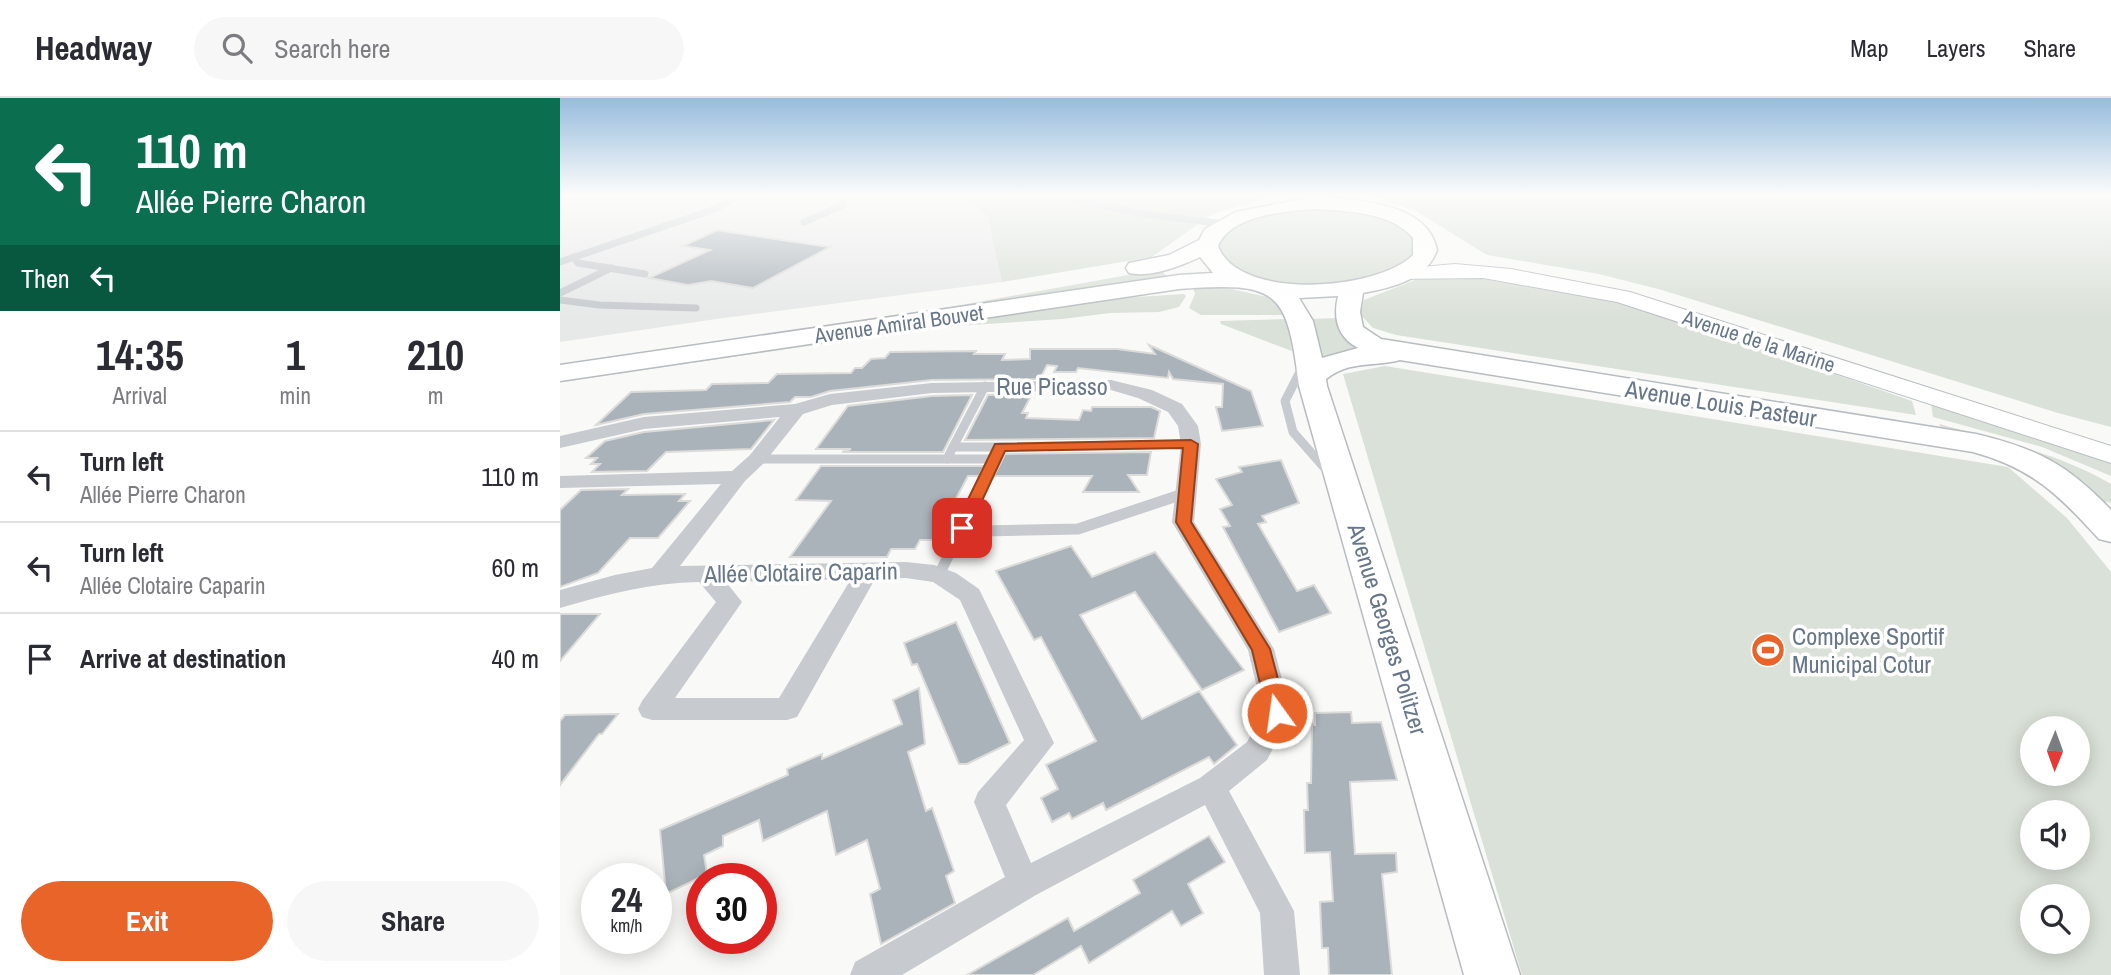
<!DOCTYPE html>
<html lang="en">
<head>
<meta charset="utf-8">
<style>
	:root { --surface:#fff; --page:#f7f7f7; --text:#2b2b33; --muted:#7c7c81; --line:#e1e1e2; --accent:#e96428 }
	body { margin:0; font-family:"Archivo Narrow",sans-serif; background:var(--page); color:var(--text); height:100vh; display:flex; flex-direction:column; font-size:26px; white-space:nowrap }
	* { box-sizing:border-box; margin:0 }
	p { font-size:23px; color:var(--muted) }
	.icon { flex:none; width:38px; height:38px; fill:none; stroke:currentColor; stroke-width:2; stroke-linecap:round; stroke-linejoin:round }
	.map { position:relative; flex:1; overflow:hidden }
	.side { display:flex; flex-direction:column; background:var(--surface); width:560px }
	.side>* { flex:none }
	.banner { background:#0b6e4f; color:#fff; overflow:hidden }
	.needle { width:46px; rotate:181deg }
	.fabs { position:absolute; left:1460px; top:618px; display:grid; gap:14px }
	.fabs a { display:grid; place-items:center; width:70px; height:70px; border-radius:50%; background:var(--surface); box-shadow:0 4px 18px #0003; font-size:35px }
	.speed { position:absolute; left:21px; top:765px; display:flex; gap:14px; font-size:35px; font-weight:700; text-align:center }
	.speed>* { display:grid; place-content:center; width:91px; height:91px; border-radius:50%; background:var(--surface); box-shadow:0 4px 18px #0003; line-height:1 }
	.speed small { font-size:18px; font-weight:400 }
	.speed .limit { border:10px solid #d22; background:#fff; color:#111 }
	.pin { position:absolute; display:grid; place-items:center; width:60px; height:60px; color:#fff; margin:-30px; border-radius:14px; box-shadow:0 4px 10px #0006 }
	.me { position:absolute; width:77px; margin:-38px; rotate:346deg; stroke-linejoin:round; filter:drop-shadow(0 0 5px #0008) }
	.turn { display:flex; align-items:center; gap:24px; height:147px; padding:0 21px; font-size:32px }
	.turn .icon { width:91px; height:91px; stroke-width:2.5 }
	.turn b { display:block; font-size:49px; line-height:60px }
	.then { display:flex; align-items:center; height:66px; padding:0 21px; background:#0003; gap:14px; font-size:26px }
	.eta { display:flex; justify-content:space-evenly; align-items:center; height:119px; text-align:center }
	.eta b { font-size:42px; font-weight:800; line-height:49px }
	.action { display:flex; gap:14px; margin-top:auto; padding:14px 21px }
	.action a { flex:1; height:80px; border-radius:42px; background:var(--accent); color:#fff; font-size:28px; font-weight:800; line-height:80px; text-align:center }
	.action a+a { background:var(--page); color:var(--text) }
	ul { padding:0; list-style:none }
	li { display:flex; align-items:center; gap:21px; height:91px; padding:0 21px; border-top:2px solid var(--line) }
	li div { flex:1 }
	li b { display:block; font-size:26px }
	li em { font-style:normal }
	header { display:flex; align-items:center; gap:42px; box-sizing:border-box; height:98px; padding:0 35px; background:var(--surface); border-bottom:2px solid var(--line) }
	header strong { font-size:33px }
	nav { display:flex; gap:38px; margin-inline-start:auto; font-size:24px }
	.search { width:490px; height:63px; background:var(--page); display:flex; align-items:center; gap:18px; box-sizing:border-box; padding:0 24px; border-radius:38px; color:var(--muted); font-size:26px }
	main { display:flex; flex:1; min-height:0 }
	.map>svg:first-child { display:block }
	.built { fill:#e7e8e8 }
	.green { fill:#dae1d8; fill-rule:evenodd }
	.building { fill:#abb3ba; stroke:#dbdbd9; stroke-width:2 }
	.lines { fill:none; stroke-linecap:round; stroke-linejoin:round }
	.secondary-casing { stroke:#b9bec3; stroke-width:2 }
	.primary-casing { stroke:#b8bcc0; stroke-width:3 }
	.lane-far2 { stroke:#c7cace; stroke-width:7 }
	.lane-far1 { stroke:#c7cace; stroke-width:9 }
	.lane { stroke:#c7cace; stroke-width:11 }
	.street { fill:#c7cace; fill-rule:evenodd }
	.secondary { fill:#fff; fill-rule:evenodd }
	.primary { fill:#fff; fill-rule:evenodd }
	.route { fill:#e96428; stroke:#97411a; stroke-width:2 }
	.labels { text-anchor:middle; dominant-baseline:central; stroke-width:7; stroke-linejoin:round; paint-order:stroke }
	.far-street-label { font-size:21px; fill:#677789; stroke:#fff }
	.street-label { font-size:24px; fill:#677789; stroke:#fff }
	.poi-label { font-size:24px; fill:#677789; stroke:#fff; text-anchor:start }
</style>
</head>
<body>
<header>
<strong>Headway</strong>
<div class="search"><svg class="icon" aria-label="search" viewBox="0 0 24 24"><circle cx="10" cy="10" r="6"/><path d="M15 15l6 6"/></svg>Search here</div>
<nav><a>Map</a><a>Layers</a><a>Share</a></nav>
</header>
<main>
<section class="side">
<div class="banner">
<div class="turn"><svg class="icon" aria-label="left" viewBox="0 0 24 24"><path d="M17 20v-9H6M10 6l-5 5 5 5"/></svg><div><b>110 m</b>Allée Pierre Charon</div></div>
<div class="then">Then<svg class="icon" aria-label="left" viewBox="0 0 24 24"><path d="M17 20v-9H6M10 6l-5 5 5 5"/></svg></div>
</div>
<div class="eta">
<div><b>14:35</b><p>Arrival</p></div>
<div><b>1</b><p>min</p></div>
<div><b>210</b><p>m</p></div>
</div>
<ul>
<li><svg class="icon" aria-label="left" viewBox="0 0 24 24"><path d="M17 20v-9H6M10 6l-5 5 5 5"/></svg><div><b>Turn left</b><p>Allée Pierre Charon</p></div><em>110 m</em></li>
<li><svg class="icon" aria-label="left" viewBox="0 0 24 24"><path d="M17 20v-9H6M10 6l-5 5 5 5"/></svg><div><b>Turn left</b><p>Allée Clotaire Caparin</p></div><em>60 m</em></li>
<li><svg class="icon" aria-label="arrive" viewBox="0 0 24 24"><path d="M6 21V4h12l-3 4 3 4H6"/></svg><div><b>Arrive at destination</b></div><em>40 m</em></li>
</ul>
<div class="action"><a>Exit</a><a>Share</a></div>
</section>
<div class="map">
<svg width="1551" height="877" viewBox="0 0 1551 877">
	<rect width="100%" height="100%" fill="#f9f9f7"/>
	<polygon class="built" points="0,97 400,97 429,118 442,184 163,220 0,244"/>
	<g class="green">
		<polygon points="400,97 715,97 652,116 592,159 442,184 428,118"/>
		<polygon points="818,97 1551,97 1551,329 1498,315 1102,192 1039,176 927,157 856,113 822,102"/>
		<path d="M761,109L819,116L855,136L854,162L813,183L742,190L679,175L656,149C674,111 724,113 761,109Z"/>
		<polygon points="601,171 609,182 0,268 307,224"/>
		<polygon points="899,177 1051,202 1174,241 1352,303 1356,317 836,237 813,230 800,216 804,202 865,178"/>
		<polygon points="632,187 659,188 720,202 725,217 641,217 629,210 635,196"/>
		<polygon points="624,196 626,198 619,209 599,214 550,215 502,221 380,229 0,284 0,280 558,198 560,200"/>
		<polygon points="780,220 800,251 763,261 755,260 749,221"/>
		<polygon points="727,221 732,253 661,226 660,223"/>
		<path d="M825,268L1448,369L1507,420L1551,474V877H962L783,276ZM1472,630H1517V676H1472ZM1472,714H1517V760H1472ZM1472,798H1517V844H1472Z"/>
		<polygon points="1371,305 1551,364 1551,378 1482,349 1373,319"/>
		<path d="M1379,326C1437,342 1499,355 1551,386V405L1536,402L1383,334Z"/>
	</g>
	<g class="building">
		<polygon points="157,132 229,143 270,149 193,190 151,183 128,187 89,180 150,152 123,148"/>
		<polygon points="589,247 691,293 703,328 662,333 656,309 662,309 663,286 613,281 609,274 608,280 518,270 516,274 494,274 497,268 487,267 480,281 372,282 270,293 251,299 235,299 230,304 84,316 36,327 71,294 146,292 152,286 208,285 217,276 291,275 295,270 302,270 311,261 325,260 330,254 416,253 414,256 445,256 442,262 470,261 470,251 557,251 595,256"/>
		<polygon points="472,296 462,315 468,315 466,320 519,322 523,312 531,313 532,309 591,309 600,313 594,340 405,342 428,297"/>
		<polygon points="412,297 383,354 282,354 291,351 256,351 288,308 372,298"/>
		<polygon points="214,322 191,351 106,354 87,373 32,374 40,366 31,366 37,360 26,360 45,343 84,334"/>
		<polygon points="591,354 587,377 568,377 579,394 523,394 532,378 434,378 445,356"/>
		<polygon points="721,362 739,405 702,418 706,424 698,426 737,493 754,487 771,515 719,534 663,429 670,428 660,411 672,407 656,381 682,374 679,369"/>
		<polygon points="261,368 424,368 419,378 408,378 374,442 360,442 355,451 331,451 327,459 230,459 271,403 236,402"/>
		<polygon points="68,391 62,397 125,396 119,403 130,403 98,440 70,440 38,475 0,489 0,412 21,392"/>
		<polygon points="511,448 532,479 595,454 684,572 642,592 575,494 520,517 582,621 639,593 677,647 654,666 649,659 546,712 543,705 512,721 509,715 492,724 481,700 498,691 486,667 536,643 481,539 474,542 436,473"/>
		<polygon points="0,516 40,516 0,563"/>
		<polygon points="396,524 450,645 407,666 399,666 357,566 352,567 344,545"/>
		<polygon points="359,590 365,646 348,654 366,713 372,710 394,773 386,778 395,805 321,846 310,796 320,791 307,742 276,757 267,713 203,743 199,722 163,738 163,748 144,757 147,776 106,796 100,732 228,677 227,671 262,656 262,661 342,626 333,602"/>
		<polygon points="791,614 792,625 821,624 837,682 790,684 795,756 836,755 837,774 822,776 832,877 769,877 768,850 762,850 760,804 773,803 770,754 745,755 744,712 748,712 747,685 751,685 752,626 755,627 755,615"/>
		<polygon points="58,616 42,636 39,636 0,687 0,623 5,617"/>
		<polygon points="649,738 665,764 628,786 643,815 621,828 612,813 529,865 521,848 473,877 407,877 508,820 514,833 580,795 573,782"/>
	</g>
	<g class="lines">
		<g class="secondary-casing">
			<polygon id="secondary" points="895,166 951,171 1070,194 1551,348 1551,365 1057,204 923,180 832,181 829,177 832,173 839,171"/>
		</g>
		<g class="primary-casing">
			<path id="primary" d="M752,99C792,101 868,103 877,152C867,182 830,190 803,195L800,214L803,229L821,241L1416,336C1478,351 1507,366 1551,412V444L1539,441C1499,397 1472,370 1413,354L840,262C814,269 790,262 766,281L767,288L960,877H904L739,288C727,190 717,184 619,191L0,283V267L619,177L653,175L640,159C621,168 590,180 569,175L566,170L569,165L609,157L639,142L645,131L676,114ZM752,111C785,113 830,113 853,140V157C817,193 678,203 658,148C671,117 723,114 752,111ZM778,198C773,220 777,239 798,250L762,260L753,223L739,200Z"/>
		</g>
		<g class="lane-far2">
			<polyline points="492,97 584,116 665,126"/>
			<polyline points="244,124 283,107 282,101 276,97"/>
			<polyline points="14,159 18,165 85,176"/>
			<polyline points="0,164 155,111 179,97"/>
			<polyline points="0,195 51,170"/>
			<polyline points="0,202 39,207 136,210"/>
		</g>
		<g class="lane-far1">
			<polyline points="744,266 725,303 733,334 769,375"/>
			<polyline points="393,349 425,288"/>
			<polygon points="393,349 440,349 435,361 387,361"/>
			<polyline points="440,349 631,346"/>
			<polyline points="197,361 387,361"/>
			<polyline points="422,387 435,361"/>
		</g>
		<g class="lane">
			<polyline points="423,433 518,431 626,395"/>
			<polyline points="380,475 423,385"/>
		</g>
		<path class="street" d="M551,282L592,292L622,306L638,328L641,346L634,424L714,551L731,615L707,662L669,693L734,813L740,877H704L700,815L645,707L476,797L342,877H290L295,864L445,779L414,704L418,694L464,642L400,502L373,484L346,480L315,481L237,619L227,622H92L82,619L78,611L82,603L156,504L139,484C90,485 47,496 0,510V492L55,477L92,470L161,386L0,390V378L172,373L190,357L220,319L84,331L0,350V338L84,319L235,306L270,296L372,285ZM551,292L578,300L608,314L618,328L621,346L612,424L688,552L703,615L687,644L640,680L471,765L446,707L494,645L422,497L419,491L396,475L374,467L346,464L120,468L185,383L204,365L243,316L272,307L372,295ZM291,481L219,600H115L182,504L166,484Z"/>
		<use href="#secondary" class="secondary"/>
		<use href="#primary" class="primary"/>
	</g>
	<linearGradient id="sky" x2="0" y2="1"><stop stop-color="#97bcdd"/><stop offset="0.44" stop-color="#fcfcfb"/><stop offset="1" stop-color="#fcfcfb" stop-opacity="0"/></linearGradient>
	<rect width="1551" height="220" fill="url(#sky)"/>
	<polygon class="route" points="631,342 638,346 631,424 710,551 727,615 724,620 717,623 710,620 707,615 692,552 616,424 623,350 445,353 408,433 397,433 394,430 435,346"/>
	<defs>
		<g id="stadium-disc" transform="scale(1.75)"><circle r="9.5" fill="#e96428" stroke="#fff"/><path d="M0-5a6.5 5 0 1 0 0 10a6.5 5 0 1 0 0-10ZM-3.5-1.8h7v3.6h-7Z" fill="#fff"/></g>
	</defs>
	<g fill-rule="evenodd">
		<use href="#stadium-disc" x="1208" y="552"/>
	</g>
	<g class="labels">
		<g class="far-street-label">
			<text transform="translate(339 226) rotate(-8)">Avenue Amiral Bouvet</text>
			<text transform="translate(1199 243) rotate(18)">Avenue de la Marine</text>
		</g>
		<g class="street-label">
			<text x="492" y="288">Rue Picasso</text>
			<text transform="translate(1161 305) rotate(9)">Avenue Louis Pasteur</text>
			<text transform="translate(241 474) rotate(-1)">Allée Clotaire Caparin</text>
			<text transform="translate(828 531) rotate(73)">Avenue Georges Politzer</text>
		</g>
		<g class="poi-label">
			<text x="1232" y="538">Complexe Sportif<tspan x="1232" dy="28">Municipal Cotur</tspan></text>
		</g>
	</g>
</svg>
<div class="fabs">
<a><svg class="needle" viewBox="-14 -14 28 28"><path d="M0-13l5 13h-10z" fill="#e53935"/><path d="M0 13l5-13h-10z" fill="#7c7c81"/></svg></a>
<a><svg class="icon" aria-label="sound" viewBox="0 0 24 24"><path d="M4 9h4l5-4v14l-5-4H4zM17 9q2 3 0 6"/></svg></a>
<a><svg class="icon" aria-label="search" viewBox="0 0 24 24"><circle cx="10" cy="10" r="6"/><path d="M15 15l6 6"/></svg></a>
</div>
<div class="speed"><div>24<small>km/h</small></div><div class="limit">30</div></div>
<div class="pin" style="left:402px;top:430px;background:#d93025"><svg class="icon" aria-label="arrive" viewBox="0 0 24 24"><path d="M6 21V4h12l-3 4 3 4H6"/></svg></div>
<svg class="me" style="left:717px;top:615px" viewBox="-20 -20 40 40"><circle r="17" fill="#e96428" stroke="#fff" stroke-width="3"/><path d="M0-11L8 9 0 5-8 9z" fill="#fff"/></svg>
</div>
</main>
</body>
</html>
